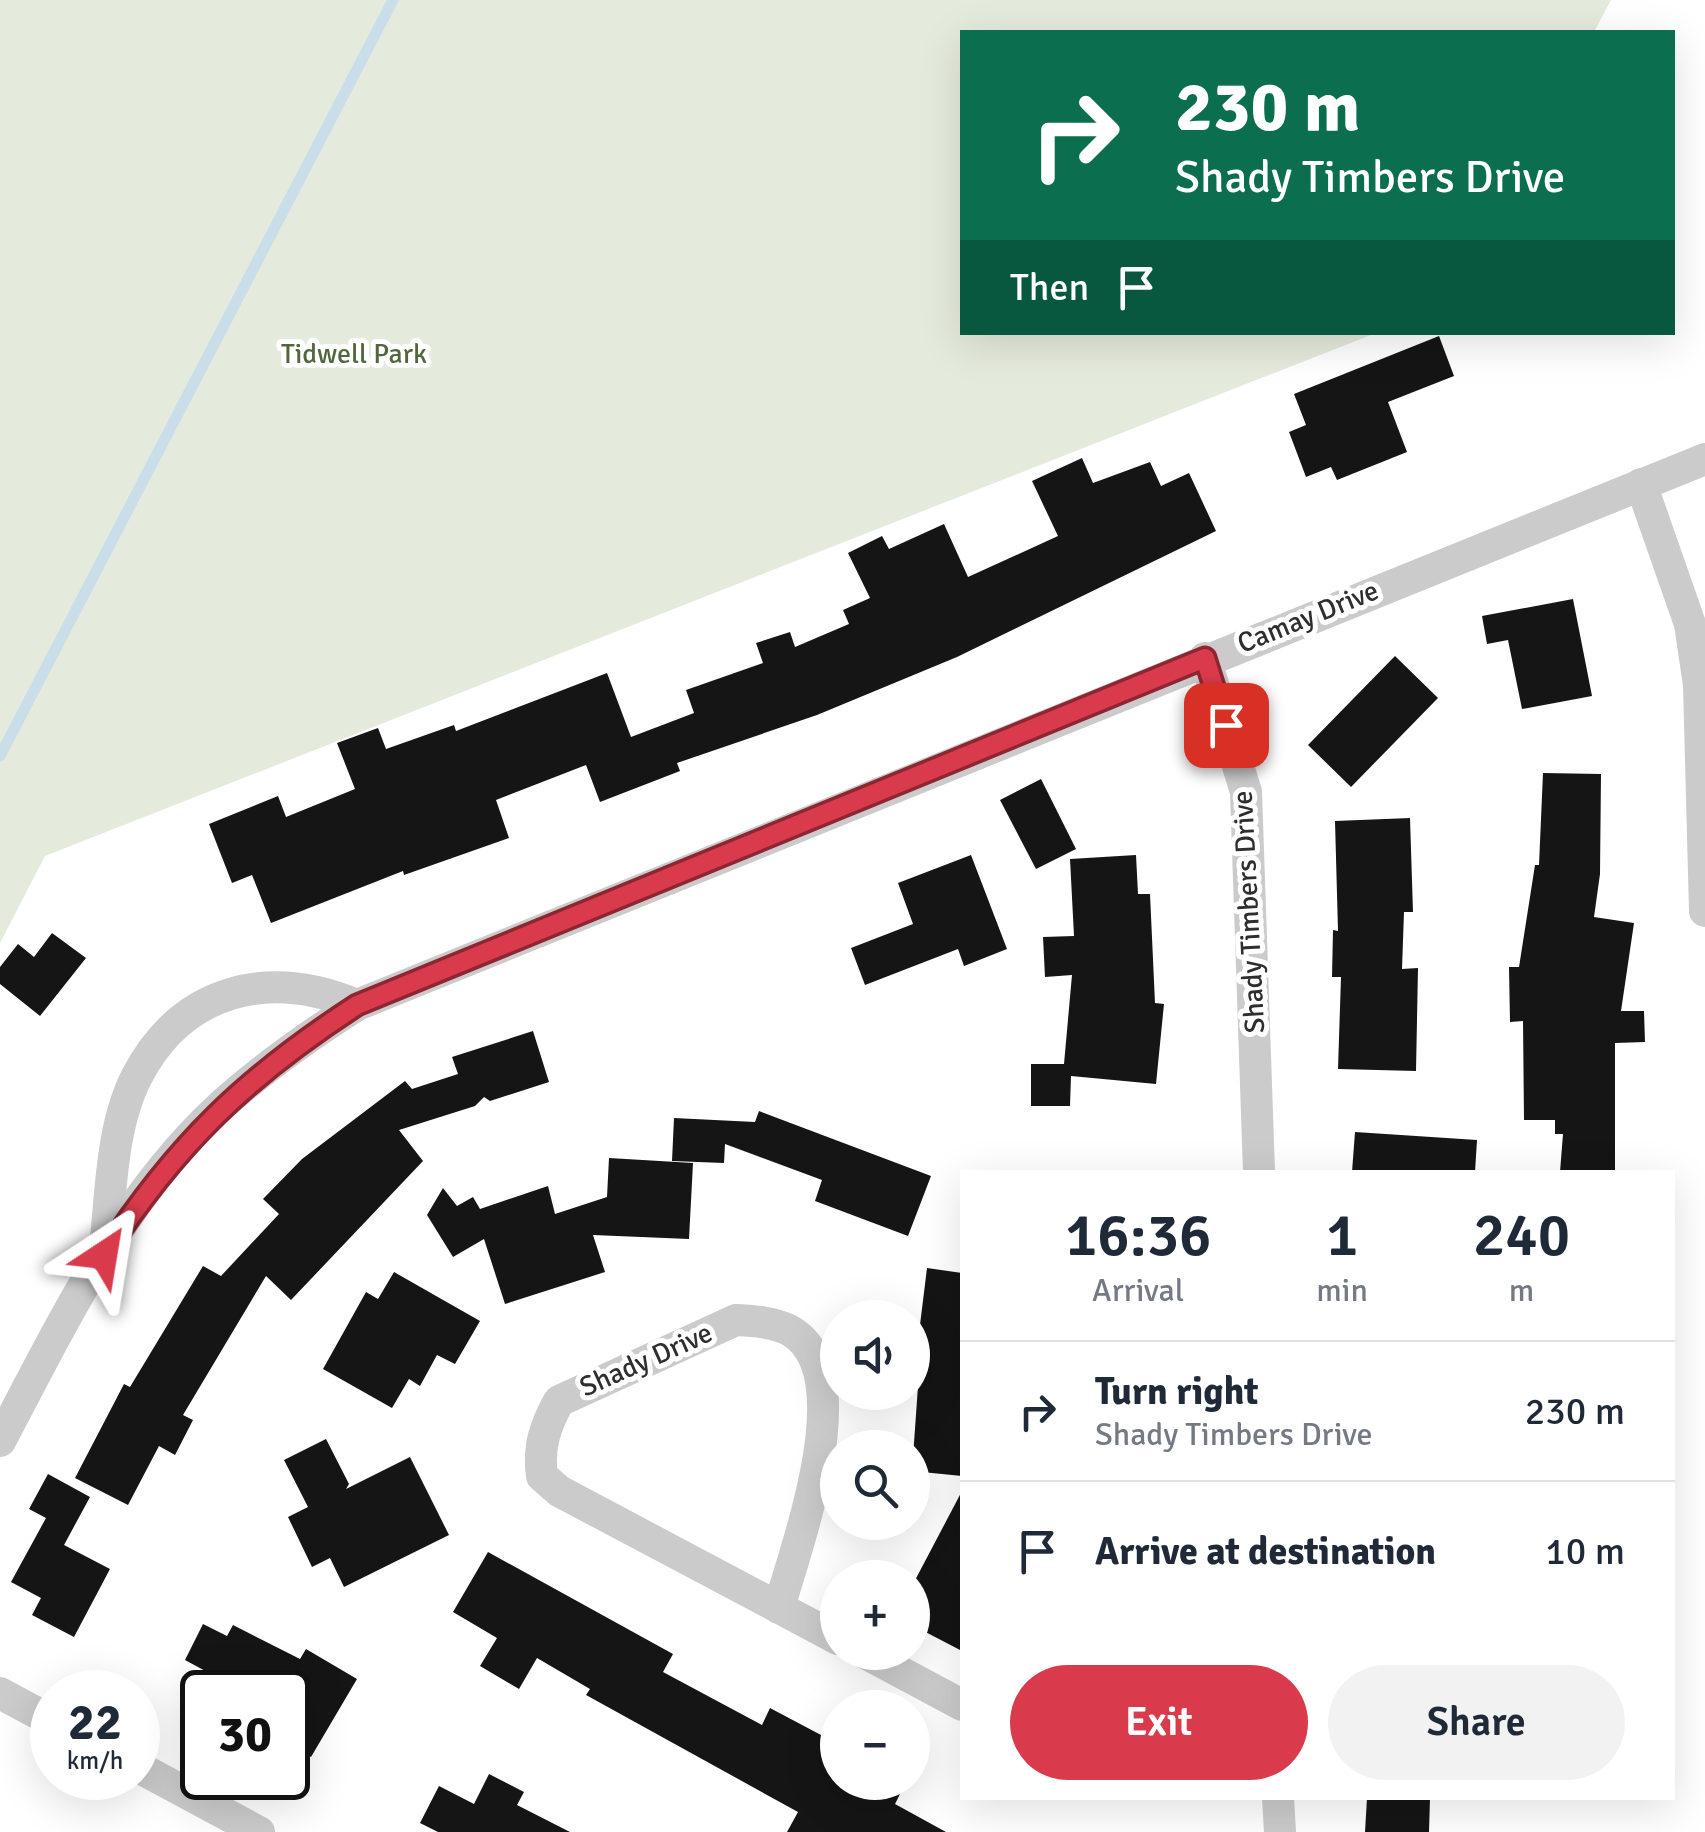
<!DOCTYPE html>
<html lang="en">
<head>
<meta charset="utf-8">
<style>
	:root { --surface:#fff; --page:#f2f2f3; --text:#1f2937; --muted:#747a83; --line:#e0e1e3; --accent:#da3b4c }
	body { margin:0; font-family:Signika,sans-serif; background:var(--page); color:var(--text); height:100vh; display:flex; flex-direction:column; font-size:38px; white-space:nowrap }
	* { box-sizing:border-box; margin:0 }
	p { font-size:32px; color:var(--muted) }
	.icon { flex:none; width:55px; height:55px; fill:none; stroke:currentColor; stroke-width:2; stroke-linecap:round; stroke-linejoin:round }
	.map { position:relative; flex:1; overflow:hidden }
	.side { position:absolute; left:960px; top:1170px; width:715px; height:630px; display:flex; flex-direction:column; background:var(--surface); border-radius:0px; box-shadow:0 10px 40px #0002 }
	.side>* { flex:none }
	.hud { position:absolute; left:960px; top:30px; width:715px; height:305px; border-radius:0px; box-shadow:0 10px 40px #0002; background:#0b6e4f; color:#fff; overflow:hidden }
	.tools { position:absolute; left:820px; top:1300px; display:grid; gap:20px }
	.tools a { display:grid; place-items:center; width:110px; height:110px; border-radius:50%; background:var(--surface); box-shadow:0 10px 40px #0002; font-size:50px }
	.speed { position:absolute; left:30px; top:1670px; display:flex; gap:20px; font-size:50px; font-weight:700; text-align:center }
	.speed>* { display:grid; place-content:center; width:130px; height:130px; border-radius:50%; background:var(--surface); box-shadow:0 10px 40px #0002; line-height:1 }
	.speed small { font-size:25px; font-weight:400 }
	.speed .limit { border:5px solid #111; border-radius:15px; background:#fff; color:#111 }
	.pin { position:absolute; display:grid; place-items:center; width:85px; height:85px; color:#fff; margin:-42px; border-radius:20px; box-shadow:0 5px 15px #0006 }
	.me { position:absolute; width:110px; margin:-55px; rotate:33deg; stroke-linejoin:round; filter:drop-shadow(0 0 8px #0008) }
	.turn { display:flex; align-items:center; gap:35px; height:210px; padding:0 50px; font-size:45px }
	.turn .icon { width:130px; height:130px; stroke-width:2.5 }
	.turn b { display:block; font-size:70px; line-height:85px }
	.then { display:flex; align-items:center; height:95px; padding:0 50px; background:#0003; gap:20px; font-size:38px }
	.eta { display:flex; justify-content:space-evenly; align-items:center; height:170px; text-align:center }
	.eta b { font-size:60px; font-weight:600; line-height:70px }
	.button { display:flex; gap:20px; margin-top:auto; padding:20px 50px }
	.button a { flex:1; height:115px; border-radius:60px; background:var(--accent); color:#fff; font-size:40px; font-weight:600; line-height:115px; text-align:center }
	.button a+a { background:var(--page); color:var(--text) }
	ul { padding:0; list-style:none }
	li { display:flex; align-items:center; gap:30px; height:140px; padding:0 50px; border-top:2px solid var(--line) }
	li div { flex:1 }
	li b { display:block; font-size:38px }
	li em { font-style:normal }
	.map>svg:first-child { display:block }
	.green { fill:#e4eadc }
	.lines { fill:none; stroke-linecap:round; stroke-linejoin:round }
	.stream { stroke:#cadee9; stroke-width:11 }
	.building { fill:#151515 }
	.minor { stroke:#cbcbcb; stroke-width:32 }
	.route-casing { stroke:#8e2631; stroke-width:25 }
	.route { stroke:#da3b4c; stroke-width:18 }
	.labels { text-anchor:middle; dominant-baseline:central; stroke-width:10; stroke-linejoin:round; paint-order:stroke }
	.park-label { font-size:28px; fill:#52673e; stroke:#fff }
	.street-label { font-size:28px; fill:#2e2e2e; stroke:#fff }
</style>
</head>
<body>
<div class="map">
<svg width="1705" height="1832" viewBox="0 0 1705 1832">
	<rect width="100%" height="100%" fill="#fff"/>
	<polygon class="green" points="0,0 1611,0 1594,32 962,32 962,332 1376,333 45,856 0,943"/>
	<g class="lines">
		<polyline class="stream" points="0,756 393,0"/>
	</g>
	<g class="building">
		<polygon points="1439,336 1454,376 1388,402 1407,452 1337,480 1331,467 1306,477 1289,432 1306,425 1294,394"/>
		<polygon points="1082,458 1093,483 1150,462 1161,486 1189,473 1216,531 957,657 817,715 677,763 680,771 600,802 586,765 496,800 509,838 404,875 403,871 271,923 252,875 232,883 209,824 278,796 286,817 355,789 337,743 378,728 386,749 454,725 456,731 607,673 631,737 694,713 686,690 763,663 756,643 790,632 795,647 849,624 843,610 870,598 848,553 882,536 889,549 944,524 968,577 1058,536 1032,481"/>
		<polygon points="1573,599 1592,696 1522,709 1508,640 1487,644 1482,616"/>
		<polygon points="1395,656 1438,698 1351,787 1308,745"/>
		<polygon points="1543,773 1601,774 1600,874 1594,917 1634,923 1621,1011 1644,1011 1645,1042 1615,1043 1615,1172 1560,1172 1563,1134 1555,1134 1555,1120 1524,1120 1523,1021 1510,1022 1509,967 1519,967 1535,865 1539,865"/>
		<polygon points="1041,779 1076,849 1036,869 1000,800"/>
		<polygon points="1410,818 1413,912 1404,912 1402,969 1418,968 1416,1071 1338,1069 1341,977 1332,977 1333,930 1338,931 1335,821"/>
		<polygon points="971,855 1007,949 964,966 958,949 865,985 851,948 913,924 898,883"/>
		<polygon points="1136,855 1138,894 1150,894 1155,1003 1164,1004 1156,1084 1071,1076 1070,1106 1031,1106 1031,1064 1064,1064 1072,975 1045,977 1043,937 1074,936 1070,859"/>
		<polygon points="52,933 86,958 40,1016 0,984 0,967 18,944 34,957"/>
		<polygon points="533,1031 549,1082 490,1101 484,1097 475,1106 399,1130 423,1161 291,1300 266,1276 183,1415 193,1420 175,1455 159,1446 128,1505 75,1478 124,1384 130,1387 203,1266 221,1276 279,1214 263,1199 302,1159 405,1081 412,1089 458,1074 452,1057"/>
		<polygon points="759,1111 931,1176 908,1236 815,1201 822,1180 725,1144 724,1163 672,1161 674,1118 755,1122"/>
		<polygon points="1355,1132 1477,1140 1475,1172 1352,1172"/>
		<polygon points="609,1158 693,1163 689,1239 593,1235 605,1272 505,1304 484,1239 453,1257 427,1215 443,1188 457,1206 473,1197 480,1209 548,1186 555,1214 607,1197"/>
		<polygon points="927,1268 962,1273 962,1476 912,1471 919,1372 912,1372 912,1332 919,1333"/>
		<polygon points="394,1272 480,1321 455,1364 437,1355 420,1386 409,1379 392,1408 323,1369 366,1292 378,1299"/>
		<polygon points="326,1439 349,1484 346,1489 410,1457 449,1535 344,1587 330,1558 312,1567 288,1517 308,1507 284,1460"/>
		<polygon points="48,1474 90,1497 64,1545 110,1569 74,1637 32,1615 41,1598 11,1582 46,1518 29,1509"/>
		<polygon points="962,1491 962,1651 912,1625 912,1586"/>
		<polygon points="488,1552 673,1654 663,1672 762,1725 770,1708 838,1744 838,1782 879,1782 900,1794 895,1804 946,1832 787,1832 798,1812 586,1695 590,1689 537,1658 519,1689 480,1666 497,1638 453,1612"/>
		<polygon points="203,1624 227,1636 233,1625 300,1659 306,1649 357,1679 311,1757 288,1743 288,1692 216,1692 222,1680 185,1660"/>
		<polygon points="489,1774 524,1792 517,1805 570,1832 438,1832 420,1823 439,1786 474,1804"/>
		<polygon points="1367,1798 1430,1798 1429,1832 1365,1832"/>
	</g>
	<g class="lines">
		<g class="minor">
			<polyline points="1641,484 1690,624 1699,685 1705,911"/>
			<polyline points="1205,658 1246,792 1259,1172"/>
			<path d="M105,1248C111,1194 111,1126 137,1076C183,988 270,968 357,1005"/>
			<path d="M0,1441C62,1324 123,1195 222,1105C264,1067 310,1035 357,1005L1705,459"/>
			<path d="M779,1608C796,1546 863,1370 789,1330C773,1322 753,1321 736,1320L559,1401C545,1426 538,1447 542,1476L559,1491L838,1639"/>
			<polyline points="863,1652 962,1705"/>
			<polyline points="0,1693 52,1721"/>
			<polyline points="138,1767 259,1832"/>
			<polyline points="1278,1798 1280,1832"/>
		</g>
	</g>
	<g class="lines">
		<g class="route-casing">
			<path id="route" d="M104,1255C176,1144 246,1077 357,1005L1205,658L1226,725"/>
		</g>
		<use href="#route" class="route"/>
	</g>
	<g class="labels">
		<g class="park-label">
			<text x="354" y="354">Tidwell Park</text>
		</g>
		<g class="street-label">
			<text transform="translate(1308 617) rotate(-22)">Camay Drive</text>
			<text transform="translate(1249 912) rotate(-93)">Shady Timbers Drive</text>
			<text transform="translate(646 1360) rotate(-24)">Shady Drive</text>
		</g>
	</g>
</svg>
<div class="tools">
<a><svg class="icon" aria-label="sound" viewBox="0 0 24 24"><path d="M4 9h4l5-4v14l-5-4H4zM17 9q2 3 0 6"/></svg></a>
<a><svg class="icon" aria-label="search" viewBox="0 0 24 24"><circle cx="10" cy="10" r="6"/><path d="M15 15l6 6"/></svg></a>
<a>+</a>
<a>−</a>
</div>
<div class="speed"><div>22<small>km/h</small></div><div class="limit">30</div></div>
<div class="pin" style="left:1226px;top:725px;background:#d93025"><svg class="icon" aria-label="arrive" viewBox="0 0 24 24"><path d="M6 21V4h12l-3 4 3 4H6"/></svg></div>
<svg class="me" style="left:104px;top:1255px" viewBox="-20 -20 40 40"><path d="M0-17L14 15 0 8-14 15z" fill="#da3b4c" stroke="#fff" stroke-width="4"/></svg>
<div class="hud">
<div class="turn"><svg class="icon" aria-label="right" viewBox="0 0 24 24"><path d="M7 20v-9h11M14 6l5 5-5 5"/></svg><div><b>230 m</b>Shady Timbers Drive</div></div>
<div class="then">Then<svg class="icon" aria-label="arrive" viewBox="0 0 24 24"><path d="M6 21V4h12l-3 4 3 4H6"/></svg></div>
</div>
<section class="side">
<div class="eta">
<div><b>16:36</b><p>Arrival</p></div>
<div><b>1</b><p>min</p></div>
<div><b>240</b><p>m</p></div>
</div>
<ul>
<li><svg class="icon" aria-label="right" viewBox="0 0 24 24"><path d="M7 20v-9h11M14 6l5 5-5 5"/></svg><div><b>Turn right</b><p>Shady Timbers Drive</p></div><em>230 m</em></li>
<li><svg class="icon" aria-label="arrive" viewBox="0 0 24 24"><path d="M6 21V4h12l-3 4 3 4H6"/></svg><div><b>Arrive at destination</b></div><em>10 m</em></li>
</ul>
<div class="button"><a>Exit</a><a>Share</a></div>
</section>
</div>
</body>
</html>
